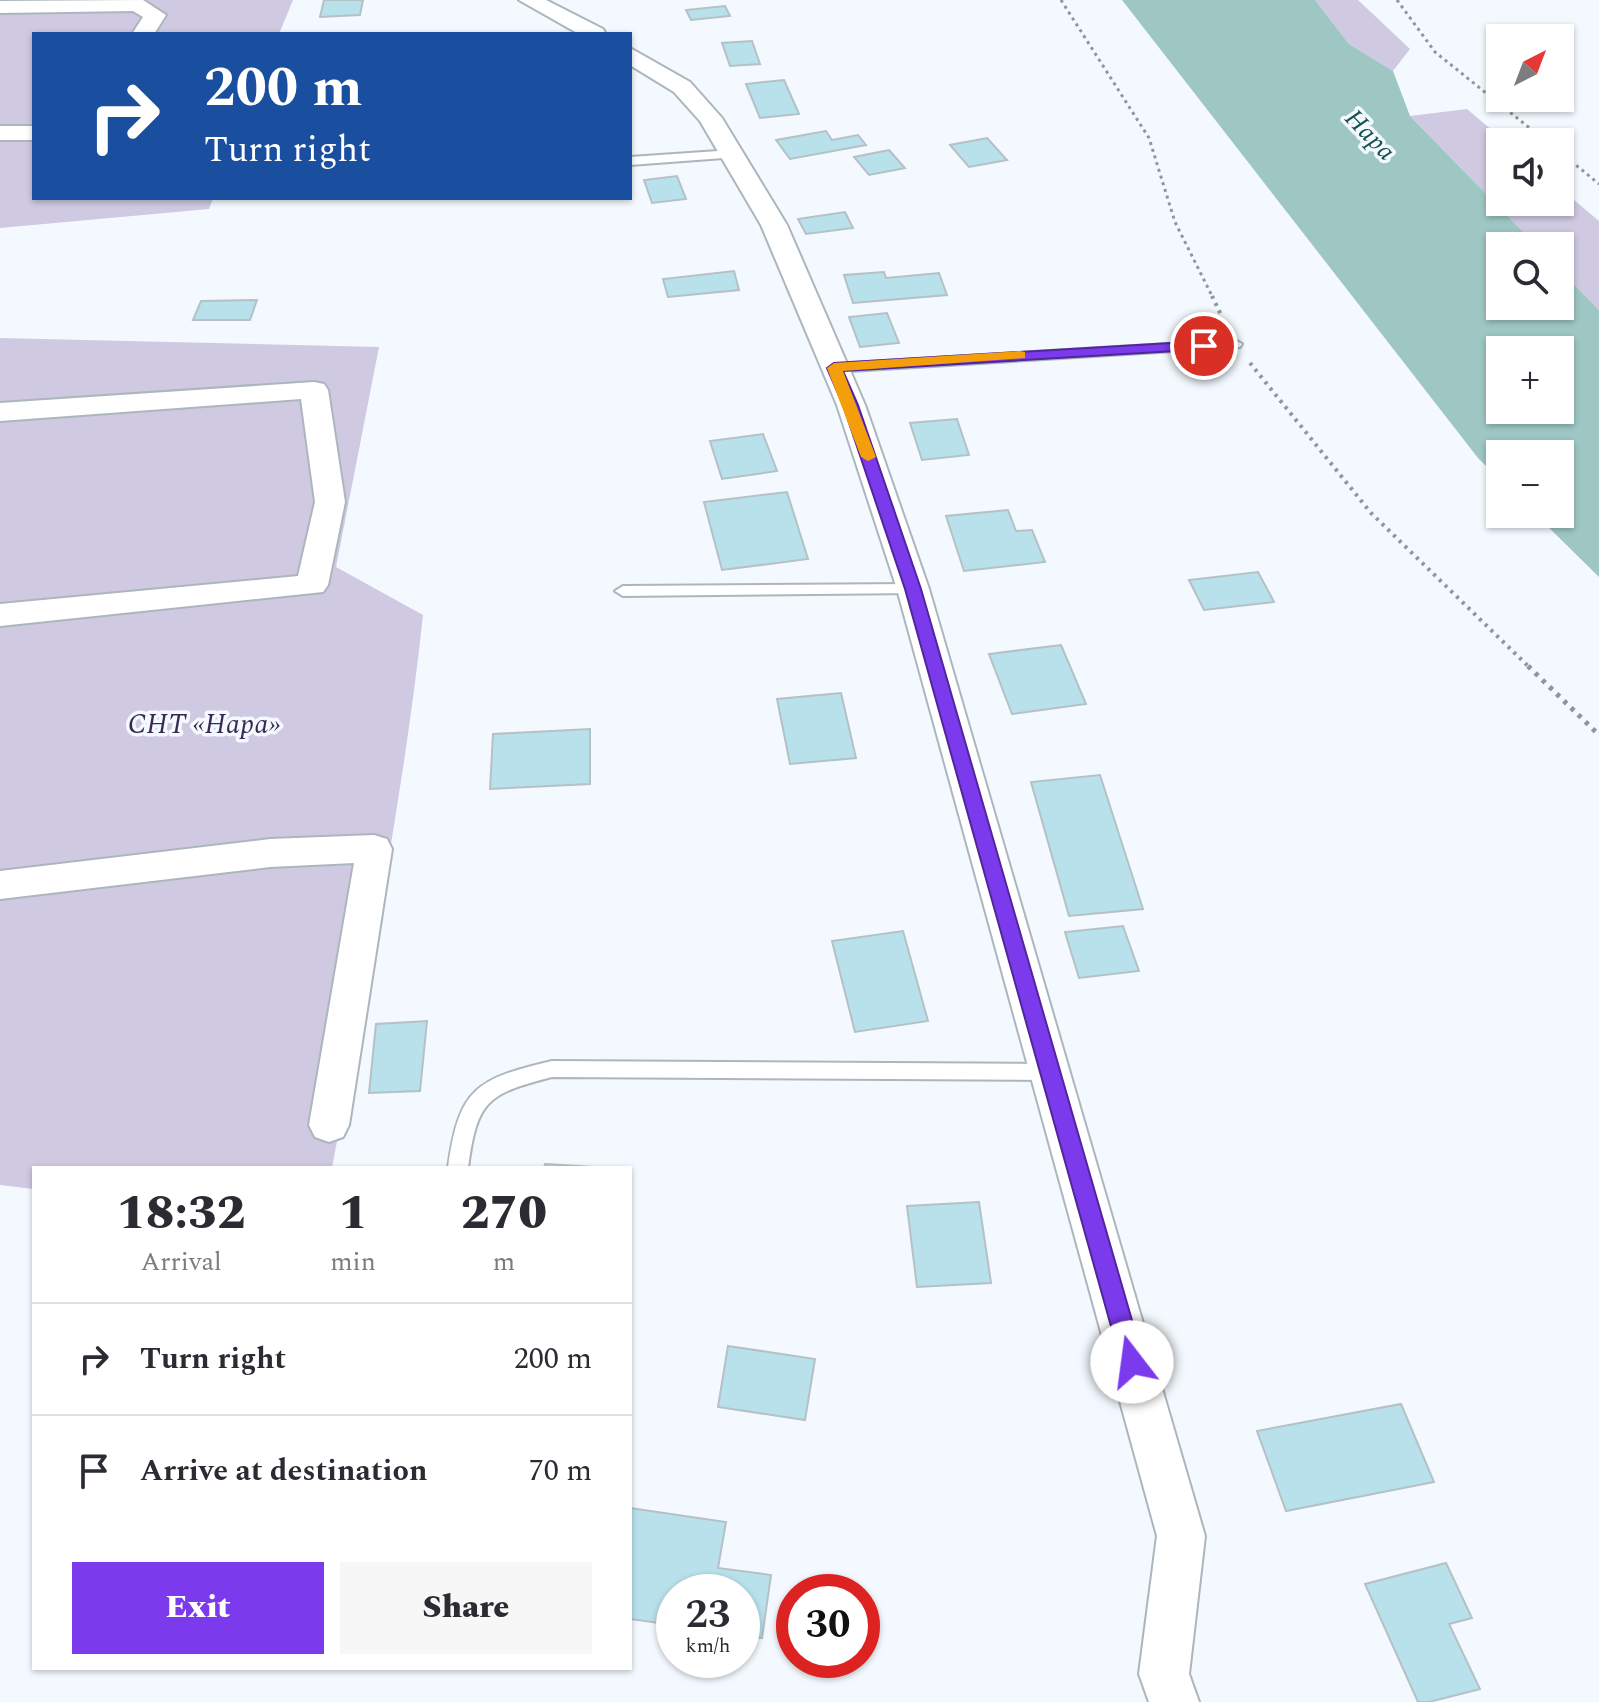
<!DOCTYPE html>
<html lang="en">
<head>
<meta charset="utf-8">
<style>
	:root { --surface:#fff; --page:#f7f7f7; --text:#2b2b33; --muted:#7c7c81; --line:#e1e1e2; --accent:#7c3aed }
	body { margin:0; font-family:Spectral,serif; background:var(--page); color:var(--text); height:100vh; display:flex; flex-direction:column; font-size:30px; white-space:nowrap }
	* { box-sizing:border-box; margin:0 }
	p { font-size:26px; color:var(--muted) }
	.icon { flex:none; width:44px; height:44px; fill:none; stroke:currentColor; stroke-width:2; stroke-linecap:round; stroke-linejoin:round }
	.map { position:relative; flex:1; overflow:hidden }
	.details { position:absolute; left:32px; top:1166px; width:600px; height:504px; display:flex; flex-direction:column; background:var(--surface); border-radius:0px; box-shadow:0 2px 6px #0004 }
	.details>* { flex:none }
	.hud { position:absolute; left:32px; top:32px; width:600px; height:168px; border-radius:0px; box-shadow:0 2px 6px #0004; background:#1a4fa0; color:#fff; overflow:hidden }
	.needle { width:52px; rotate:42deg }
	.tools { position:absolute; left:1486px; top:24px; display:grid; gap:16px }
	.tools a { display:grid; place-items:center; width:88px; height:88px; border-radius:0px; background:var(--surface); box-shadow:0 2px 6px #0004; font-size:40px }
	.speed { position:absolute; left:656px; top:1574px; display:flex; gap:16px; font-size:40px; font-weight:700; text-align:center }
	.speed>* { display:grid; place-content:center; width:104px; height:104px; border-radius:50%; background:var(--surface); box-shadow:0 2px 6px #0004; line-height:1 }
	.speed small { font-size:20px; font-weight:400 }
	.speed .limit { border:12px solid #d22; background:#fff; color:#111 }
	.pin { position:absolute; display:grid; place-items:center; width:68px; height:68px; color:#fff; margin:-34px; border:4px solid #fff; border-radius:50%; box-shadow:0 2px 8px #0007 }
	.me { position:absolute; width:88px; margin:-44px; rotate:345deg; stroke-linejoin:round; filter:drop-shadow(0 0 6px #0008) }
	.turn { display:flex; align-items:center; gap:28px; height:168px; padding:0 40px; font-size:36px }
	.turn .icon { width:104px; height:104px; stroke-width:2.5 }
	.turn b { display:block; font-size:56px; line-height:68px }
	.eta { display:flex; justify-content:space-evenly; align-items:center; height:136px; text-align:center }
	.eta b { font-size:48px; font-weight:800; line-height:56px }
	.button { display:flex; gap:16px; margin-top:auto; padding:16px 40px }
	.button a { flex:1; height:92px; border-radius:0px; background:var(--accent); color:#fff; font-size:32px; font-weight:800; line-height:92px; text-align:center }
	.button a+a { background:var(--page); color:var(--text) }
	ul { padding:0; list-style:none }
	li { display:flex; align-items:center; gap:24px; height:112px; padding:0 40px; border-top:2px solid var(--line) }
	li div { flex:1 }
	li b { display:block; font-size:30px }
	li em { font-style:normal }
	.map>svg:first-child { display:block }
	.green { fill:#cfc9e2 }
	.water { fill:#9ec7c3; fill-rule:evenodd }
	.building { fill:#b9e1eb; stroke:#b4c1c5; stroke-width:2 }
	.lines { fill:none; stroke-linecap:round; stroke-linejoin:round }
	.service-casing { stroke:#acb6bd; stroke-width:4 }
	.minor-casing { stroke:#acb6bd; stroke-width:4 }
	.path-far2 { stroke:#909699; stroke-width:3; stroke-dasharray:3 4; stroke-linecap:butt }
	.path-far1 { stroke:#909699; stroke-width:4; stroke-dasharray:3 5; stroke-linecap:butt }
	.path { stroke:#909699; stroke-width:5; stroke-dasharray:4 6; stroke-linecap:butt }
	.service { fill:#fff; fill-rule:evenodd }
	.minor { fill:#fff; fill-rule:evenodd }
	.route { fill:#7c3aed; stroke:#51269a; stroke-width:2 }
	.slow { fill:#f59e0b }
	.labels { text-anchor:middle; dominant-baseline:central; stroke-width:7; stroke-linejoin:round; paint-order:stroke }
	.far-water-label { font-size:26px; font-style:italic; fill:#16514d; stroke:#f3f9fe }
	.park-label { font-size:28px; font-style:italic; fill:#372953; stroke:#f3f9fe }
</style>
</head>
<body>
<div class="map">
<svg width="1599" height="1702" viewBox="0 0 1599 1702">
	<rect width="100%" height="100%" fill="#f3f9fe"/>
	<g class="green">
		<polygon points="0,0 293,0 279,34 34,34 34,198 213,198 209,209 0,228"/>
		<polygon points="1315,0 1358,0 1410,49 1393,71 1349,44"/>
		<polygon points="1467,109 1506,142 1500,142 1500,202 1560,202 1560,188 1599,221 1599,310 1560,270 1560,246 1537,246 1410,116"/>
		<path d="M0,338L379,347L336,567L423,615C403,801 366,984 332,1168H34V1189L0,1185Z"/>
	</g>
	<path class="water" d="M1122,0H1315L1349,44L1393,71L1410,116L1537,246H1500V306H1560V270L1599,310V577L1535,514H1560V454H1500V480L1478,458ZM1500,350H1560V410H1500Z"/>
	<g class="building">
		<polygon points="324,0 363,0 360,15 320,17"/>
		<polygon points="725,6 730,16 691,20 686,10"/>
		<polygon points="752,41 760,64 730,66 722,43"/>
		<polygon points="784,80 799,114 760,118 746,84"/>
		<polygon points="826,131 832,140 858,135 866,145 790,159 776,140"/>
		<polygon points="987,138 1007,160 969,167 950,145"/>
		<polygon points="889,150 905,168 869,175 854,157"/>
		<polygon points="677,176 686,199 652,203 644,180"/>
		<polygon points="845,212 853,228 806,234 798,219"/>
		<polygon points="734,271 739,290 668,297 663,279"/>
		<polygon points="884,272 886,278 939,273 947,295 853,303 844,275"/>
		<polygon points="257,300 250,320 193,320 201,301"/>
		<polygon points="887,313 899,343 860,347 849,317"/>
		<polygon points="957,419 969,455 922,460 910,423"/>
		<polygon points="763,434 777,471 722,479 710,441"/>
		<polygon points="787,492 808,559 722,570 704,502"/>
		<polygon points="1008,510 1016,531 1032,530 1045,562 964,571 946,516"/>
		<polygon points="1258,572 1274,602 1204,610 1189,580"/>
		<polygon points="1061,645 1086,704 1012,714 989,654"/>
		<polygon points="841,693 856,758 790,764 777,699"/>
		<polygon points="590,729 590,784 490,789 493,734"/>
		<polygon points="1100,775 1143,909 1069,916 1031,782"/>
		<polygon points="1123,926 1139,971 1079,978 1065,932"/>
		<polygon points="903,931 928,1021 855,1032 832,941"/>
		<polygon points="427,1021 420,1091 369,1093 376,1024"/>
		<polygon points="545,1164 610,1168 544,1168"/>
		<polygon points="979,1202 991,1283 917,1287 907,1206"/>
		<polygon points="728,1346 815,1359 805,1420 718,1407"/>
		<polygon points="1401,1404 1434,1482 1286,1511 1257,1431"/>
		<polygon points="630,1508 726,1522 718,1568 771,1575 762,1638 742,1635 742,1592 674,1592 674,1625 630,1619"/>
		<polygon points="1446,1563 1472,1618 1449,1624 1480,1689 1429,1702 1418,1702 1365,1584"/>
	</g>
	<g class="lines">
		<g class="service-casing">
			<g id="service">
				<polygon points="733,150 737,151 737,157 630,165 630,157"/>
				<polygon points="1235,340 1242,344 1240,347 834,372 827,368 834,364"/>
				<polygon points="913,584 919,585 921,589 919,593 623,596 615,591 623,586"/>
				<path d="M552,1061L1052,1064L1059,1066L1062,1072L1059,1078L1052,1080L552,1077C487,1094 477,1100 468,1168H448C459,1088 476,1079 552,1061Z"/>
			</g>
		</g>
		<g class="minor-casing">
			<g id="minor">
				<polygon points="143,0 166,15 154,34 132,34 143,17 133,11 0,13 0,1"/>
				<polygon points="519,0 546,0 603,29 606,34 579,34"/>
				<polygon points="630,48 690,82 722,118 787,225 865,405 929,589 1205,1536 1189,1674 1199,1702 1149,1702 1139,1674 1157,1536 897,589 837,405 761,225 700,121 674,92 630,65"/>
				<rect x="0" y="126" width="34" height="14"/>
				<polygon points="314,382 324,384 328,390 345,502 328,585 323,592 0,626 0,604 298,576 315,502 301,399 0,421 0,403"/>
				<polygon points="374,835 387,839 392,849 349,1125 343,1137 329,1142 315,1137 309,1125 354,863 270,867 0,899 0,871 270,839"/>
			</g>
		</g>
		<g class="path-far2">
			<polyline points="1061,0 1149,138 1175,222 1213,298"/>
			<polyline points="1397,0 1435,52 1547,142"/>
			<polyline points="1560,152 1599,184"/>
		</g>
		<g class="path-far1">
			<polyline points="1212,296 1222,317"/>
			<polyline points="1250,363 1371,513 1530,668"/>
		</g>
		<polyline class="path" points="1528,666 1599,735"/>
		<use href="#service" class="service"/>
		<use href="#minor" class="minor"/>
	</g>
	<polygon class="route" points="1204,341 1209,343 1209,349 843,371 858,405 921,589 1144,1362 1140,1370 1132,1373 1124,1370 1121,1362 905,589 843,405 827,368 834,363"/>
	<polygon class="slow" points="1020,351 1025,352 1025,358 843,371 876,457 868,461 861,457 827,368 834,363"/>
	<g class="labels">
		<g class="far-water-label">
			<text transform="translate(1370 135) rotate(46)">Нара</text>
		</g>
		<g class="park-label">
			<text x="204" y="724">СНТ «Нара»</text>
		</g>
	</g>
</svg>
<div class="tools">
<a><svg class="needle" viewBox="-14 -14 28 28"><path d="M0-13l5 13h-10z" fill="#e53935"/><path d="M0 13l5-13h-10z" fill="#7c7c81"/></svg></a>
<a><svg class="icon" aria-label="sound" viewBox="0 0 24 24"><path d="M4 9h4l5-4v14l-5-4H4zM17 9q2 3 0 6"/></svg></a>
<a><svg class="icon" aria-label="search" viewBox="0 0 24 24"><circle cx="10" cy="10" r="6"/><path d="M15 15l6 6"/></svg></a>
<a>+</a>
<a>−</a>
</div>
<div class="speed"><div>23<small>km/h</small></div><div class="limit">30</div></div>
<div class="pin" style="left:1204px;top:346px;background:#d93025"><svg class="icon" aria-label="arrive" viewBox="0 0 24 24"><path d="M6 21V4h12l-3 4 3 4H6"/></svg></div>
<svg class="me" style="left:1132px;top:1362px" viewBox="-20 -20 40 40"><circle r="19" fill="#fff"/><path d="M0-13L10 11 0 6-10 11z" fill="#7c3aed"/></svg>
<div class="hud">
<div class="turn"><svg class="icon" aria-label="right" viewBox="0 0 24 24"><path d="M7 20v-9h11M14 6l5 5-5 5"/></svg><div><b>200 m</b>Turn right</div></div>
</div>
<section class="details">
<div class="eta">
<div><b>18:32</b><p>Arrival</p></div>
<div><b>1</b><p>min</p></div>
<div><b>270</b><p>m</p></div>
</div>
<ul>
<li><svg class="icon" aria-label="right" viewBox="0 0 24 24"><path d="M7 20v-9h11M14 6l5 5-5 5"/></svg><div><b>Turn right</b></div><em>200 m</em></li>
<li><svg class="icon" aria-label="arrive" viewBox="0 0 24 24"><path d="M6 21V4h12l-3 4 3 4H6"/></svg><div><b>Arrive at destination</b></div><em>70 m</em></li>
</ul>
<div class="button"><a>Exit</a><a>Share</a></div>
</section>
</div>
</body>
</html>
